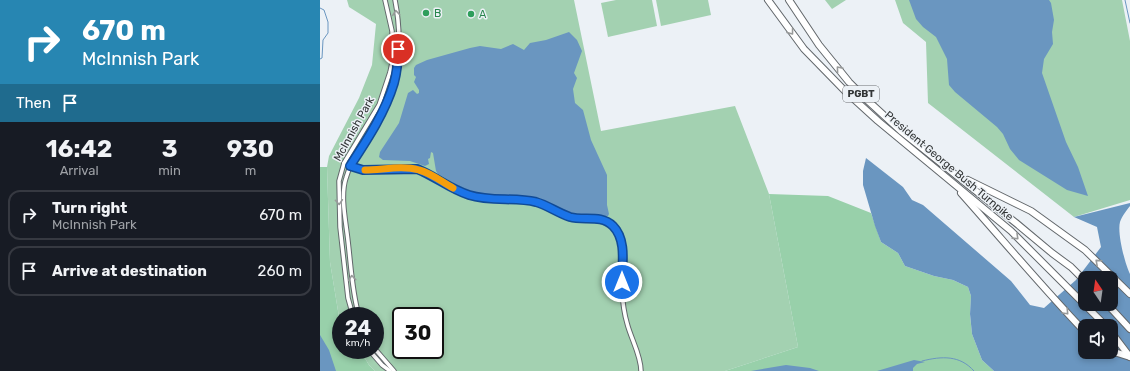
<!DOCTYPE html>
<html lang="en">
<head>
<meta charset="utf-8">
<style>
	:root { --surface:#171b24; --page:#242831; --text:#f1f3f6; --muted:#9ea1a6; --line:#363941 }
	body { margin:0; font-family:Rubik,sans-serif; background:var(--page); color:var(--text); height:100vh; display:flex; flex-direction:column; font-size:15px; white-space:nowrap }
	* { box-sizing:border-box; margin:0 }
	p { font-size:13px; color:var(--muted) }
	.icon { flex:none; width:22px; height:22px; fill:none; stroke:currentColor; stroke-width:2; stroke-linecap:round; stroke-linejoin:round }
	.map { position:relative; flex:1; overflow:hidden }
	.sheet { display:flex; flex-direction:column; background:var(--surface); width:320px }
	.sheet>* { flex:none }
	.hud { background:#2786b2; color:#fff; overflow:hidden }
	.needle { width:26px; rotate:347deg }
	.fabs { position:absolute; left:758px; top:271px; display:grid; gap:8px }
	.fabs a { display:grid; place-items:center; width:40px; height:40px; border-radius:8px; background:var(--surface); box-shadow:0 2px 6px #0003; font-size:20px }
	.speed { position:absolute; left:12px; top:307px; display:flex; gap:8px; font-size:20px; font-weight:700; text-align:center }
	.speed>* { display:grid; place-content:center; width:52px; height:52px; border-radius:50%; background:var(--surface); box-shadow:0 2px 6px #0003; line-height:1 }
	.speed small { font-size:10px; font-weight:400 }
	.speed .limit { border:2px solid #111; border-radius:6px; background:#fff; color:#111 }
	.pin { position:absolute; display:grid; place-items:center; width:34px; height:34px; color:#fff; margin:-17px; border:2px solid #fff; border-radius:50%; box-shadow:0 1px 4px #0007 }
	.me { position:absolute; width:44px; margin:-22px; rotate:0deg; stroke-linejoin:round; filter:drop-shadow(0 0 3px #0008) }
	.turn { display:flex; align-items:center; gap:14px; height:84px; padding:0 16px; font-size:18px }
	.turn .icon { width:52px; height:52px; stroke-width:2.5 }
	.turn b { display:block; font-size:28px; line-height:34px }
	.then { display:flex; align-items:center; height:38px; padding:0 16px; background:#0003; gap:8px; font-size:15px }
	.eta { display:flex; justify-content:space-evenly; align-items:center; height:68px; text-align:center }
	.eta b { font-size:24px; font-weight:700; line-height:28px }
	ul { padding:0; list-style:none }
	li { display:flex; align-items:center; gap:12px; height:50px; margin:0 8px 6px; padding:0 8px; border:2px solid var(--line); border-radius:12px }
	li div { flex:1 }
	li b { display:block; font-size:15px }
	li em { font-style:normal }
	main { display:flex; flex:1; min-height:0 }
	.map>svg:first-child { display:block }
	.green { fill:#a3d1b1; fill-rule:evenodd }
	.forest { fill:#98d0aa }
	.water { fill:#6a96c0; fill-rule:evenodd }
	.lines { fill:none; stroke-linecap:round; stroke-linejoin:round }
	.stream { stroke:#6a96c0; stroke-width:1 }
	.minor-casing { stroke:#62676b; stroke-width:5.5 }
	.motorway-casing { stroke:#62676b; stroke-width:8 }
	.minor { stroke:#fff; stroke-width:3.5 }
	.motorway { stroke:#fff; stroke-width:6 }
	.oneway { stroke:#989a9a }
	.route-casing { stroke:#114b97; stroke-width:10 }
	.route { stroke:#1a73e8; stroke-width:7 }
	.slow { stroke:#f59e0b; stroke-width:7 }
	.leisure-dot { fill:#2e9e5b; stroke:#ecf1f6; stroke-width:1.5 }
	.labels { text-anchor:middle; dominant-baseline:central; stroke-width:3; stroke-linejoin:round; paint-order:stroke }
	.shield { fill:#ecf1f6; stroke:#6a6d70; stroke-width:1 }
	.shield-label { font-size:10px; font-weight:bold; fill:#323536 }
	.leisure-label { font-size:11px; fill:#27864d; stroke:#ecf1f6; text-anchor:start }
	.street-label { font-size:11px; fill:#323536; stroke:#ecf1f6 }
</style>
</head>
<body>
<main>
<section class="sheet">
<div class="hud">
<div class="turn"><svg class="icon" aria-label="right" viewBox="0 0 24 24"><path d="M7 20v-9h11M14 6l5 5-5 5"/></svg><div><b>670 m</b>McInnish Park</div></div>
<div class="then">Then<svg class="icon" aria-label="arrive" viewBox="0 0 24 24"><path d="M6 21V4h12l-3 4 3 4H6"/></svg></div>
</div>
<div class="eta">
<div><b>16:42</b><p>Arrival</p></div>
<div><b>3</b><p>min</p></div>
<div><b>930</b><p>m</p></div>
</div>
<ul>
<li><svg class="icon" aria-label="right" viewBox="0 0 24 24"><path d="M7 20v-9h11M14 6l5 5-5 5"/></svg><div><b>Turn right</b><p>McInnish Park</p></div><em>670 m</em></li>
<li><svg class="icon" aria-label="arrive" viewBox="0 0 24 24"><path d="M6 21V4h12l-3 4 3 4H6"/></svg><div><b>Arrive at destination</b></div><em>260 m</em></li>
</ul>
</section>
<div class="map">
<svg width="810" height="371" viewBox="0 0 810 371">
	<rect width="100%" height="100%" fill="#ecf1f6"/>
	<g class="green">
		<path d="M27,0H254L281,131L415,106L449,194L478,347L405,371H55L49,365L40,350H55V316H21V320L19,317L10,262L7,167L9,156L39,98L52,65L56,24L29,7ZM81,316H115V350H81Z"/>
		<polygon points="296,0 332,0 337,26 288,37 281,3"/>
		<polygon points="336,0 388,0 391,15 341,26"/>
		<polygon points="505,0 526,0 512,9"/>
		<polygon points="575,0 802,0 810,41 810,200 754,217 608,103 606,42 583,23"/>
	</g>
	<g class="forest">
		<polygon points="0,167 7,167 10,262 19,317 21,320 21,350 40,350 49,365 55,371 0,371"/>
		<polygon points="449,194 508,196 551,213 561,242 578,253 585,266 614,276 633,280 648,287 651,296 650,315 652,334 662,360 674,371 405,371 478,347"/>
	</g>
	<g class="water">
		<polygon points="589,0 729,0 731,3 734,20 732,32 733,44 724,59 722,73 746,142 758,167 768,196 747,190 699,160 690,149 683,134 677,127 635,92 629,85 627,59 616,37 603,27 596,19"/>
		<path d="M249,32L257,40L262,51L254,73L257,78L253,89L255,103L263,110L271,140L287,175V205L289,214L288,216C272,215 255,215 239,210C229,207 221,201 211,199C192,194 172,197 153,192C141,188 129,180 118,174L116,171L113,153L111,152L110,158L108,159L109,164L105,166L90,161L63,160L59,157L60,152L79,123L88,93L93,90L97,94L99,93V90L94,82L96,77L94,75V68L96,65L107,60L150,48L160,46L181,49L193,44L204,50L210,43L226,40Z"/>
		<path d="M546,158L583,187L592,200L603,205L691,281L710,305L724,308L756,280L781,247L777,227L754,217L810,203V206C807,210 802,216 800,222C797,233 805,264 810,274V371H674L662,360L652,334L650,314L651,296L648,287L633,280L614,276L585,266L578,253L561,242L555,226L543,185V171ZM765,278H791V304H765ZM765,326H791V352H765Z"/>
		<polygon points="0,335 9,350 16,371 0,371"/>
		<polygon points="594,360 605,362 597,364 593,368 593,371 557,371"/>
		<polygon points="466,365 490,368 499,371 431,371"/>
	</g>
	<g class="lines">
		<g class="stream">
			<polyline points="805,0 810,23"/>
			<polyline points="0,8 4,10 8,22 8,33 3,40 2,58 0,59"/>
			<path d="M602,361C622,356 640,355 654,371"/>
		</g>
		<g class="minor-casing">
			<g id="minor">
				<path d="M24,163C30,166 37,169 44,170C61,172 78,167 96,169C113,172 132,190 150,195C172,202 195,196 216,202C228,205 238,213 250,217C254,218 260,218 265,218C289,219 298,224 302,248C302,273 300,299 307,323C311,339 321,355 321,371"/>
				<polyline points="33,316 28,298 20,227 19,181 24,163 59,105 70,72 73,58 72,31 65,0"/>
				<path d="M39,316C32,292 31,266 28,241C26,222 20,196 26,178C31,159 44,145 54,128C78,87 84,47 75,0"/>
				<polyline points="55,349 74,371"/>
				<polyline points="49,350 62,365 70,371"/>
			</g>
		</g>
		<g class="motorway-casing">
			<g id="motorway">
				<polyline points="448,0 484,49 524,90 558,121 691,231 786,326"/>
				<polyline points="469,0 499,45 529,82 546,99 582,132 696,223 732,253 751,267 765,281"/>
				<polyline points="648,180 711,211 765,250 810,294"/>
				<path d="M641,193C682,239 722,287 765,332"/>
				<polyline points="787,304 810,329"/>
				<polyline points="791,332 810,357"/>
				<polyline points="791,351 810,357"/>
			</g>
		</g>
		<use href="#minor" class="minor"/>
		<use href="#motorway" class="motorway"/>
	</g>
	<defs><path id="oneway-chevron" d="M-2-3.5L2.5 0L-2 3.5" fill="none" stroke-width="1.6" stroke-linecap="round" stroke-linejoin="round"/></defs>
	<g class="oneway">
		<use href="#oneway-chevron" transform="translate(76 13) rotate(-96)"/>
		<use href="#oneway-chevron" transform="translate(471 32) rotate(53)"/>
		<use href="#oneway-chevron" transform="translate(519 69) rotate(-130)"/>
		<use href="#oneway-chevron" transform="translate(19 202) rotate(86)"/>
		<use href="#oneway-chevron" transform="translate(696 237) rotate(44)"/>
		<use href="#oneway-chevron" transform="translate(778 262) rotate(-138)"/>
		<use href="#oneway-chevron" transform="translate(32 278) rotate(-96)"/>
		<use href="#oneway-chevron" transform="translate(746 312) rotate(47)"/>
	</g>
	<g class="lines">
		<g class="route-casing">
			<path id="route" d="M78,49C78,61 77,72 74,83C65,113 47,140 30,166L43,170L97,169C115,176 130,189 149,195C171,202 194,197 216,202C227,205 238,213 250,217C264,221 281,214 293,226C307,240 302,265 302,282"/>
		</g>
		<use href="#route" class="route"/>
		<path class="slow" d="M45,170C62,170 82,165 99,170C111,173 122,182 133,188"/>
	</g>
	<g class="leisure-dot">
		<circle cx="106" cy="13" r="4"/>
		<circle cx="151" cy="14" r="4"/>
	</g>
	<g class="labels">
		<rect class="shield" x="523" y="86" width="36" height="16" rx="3"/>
		<g class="shield-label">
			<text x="541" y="94">PGBT</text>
		</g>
		<g class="leisure-label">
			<text x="114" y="13">B</text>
			<text x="159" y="14">A</text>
		</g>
		<g class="street-label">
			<text transform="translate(34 129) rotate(-61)">McInnish Park</text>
			<text transform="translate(629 166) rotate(40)">President George Bush Turnpike</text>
		</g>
	</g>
</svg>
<div class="fabs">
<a><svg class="needle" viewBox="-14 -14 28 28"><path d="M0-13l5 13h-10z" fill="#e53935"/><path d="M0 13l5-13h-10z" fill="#9ea1a6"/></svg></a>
<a><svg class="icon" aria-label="sound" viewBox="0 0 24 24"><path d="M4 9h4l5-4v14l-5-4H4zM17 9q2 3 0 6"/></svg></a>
</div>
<div class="speed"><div>24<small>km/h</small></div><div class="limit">30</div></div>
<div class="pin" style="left:78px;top:49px;background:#d93025"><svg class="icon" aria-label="arrive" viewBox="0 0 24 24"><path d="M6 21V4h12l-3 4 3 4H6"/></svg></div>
<svg class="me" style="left:302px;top:282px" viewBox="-20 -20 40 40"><circle r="17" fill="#1a73e8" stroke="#fff" stroke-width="3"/><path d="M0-11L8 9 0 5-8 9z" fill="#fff"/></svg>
</div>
</main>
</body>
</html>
